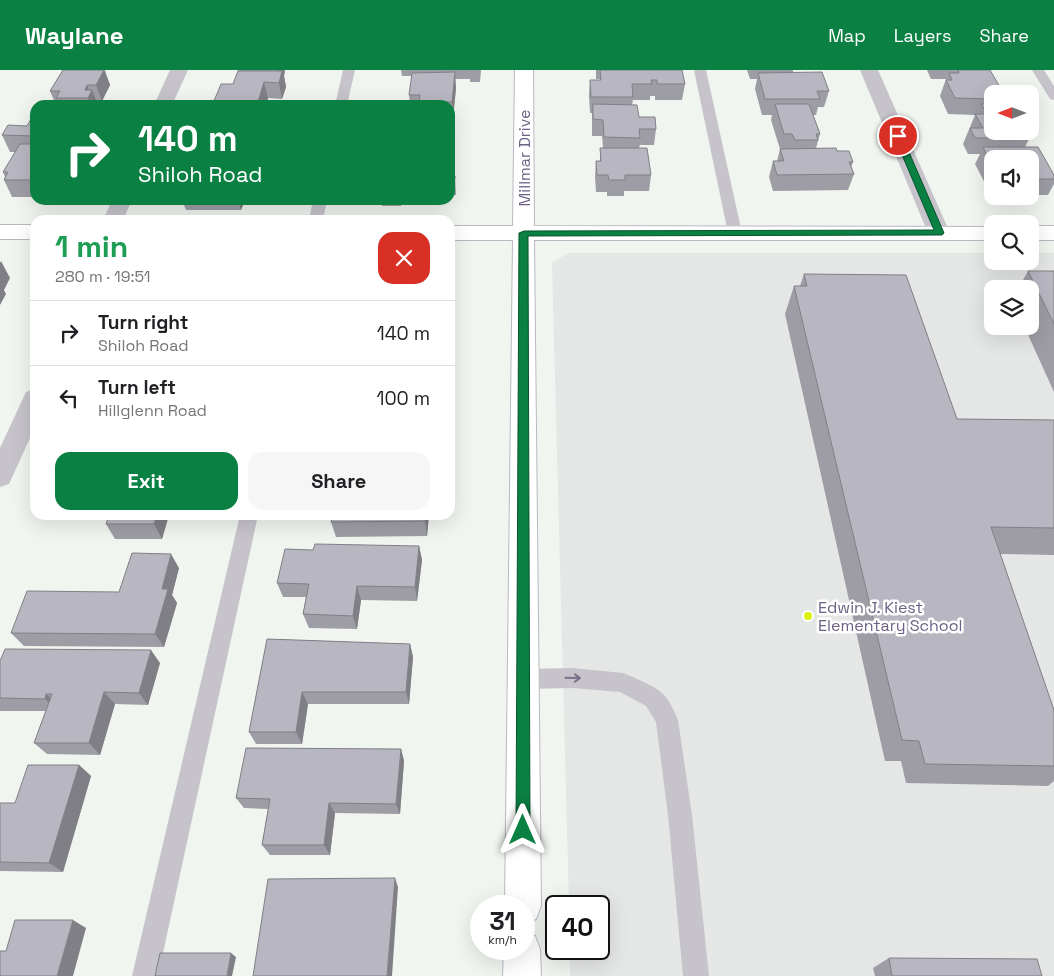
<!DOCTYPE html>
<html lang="en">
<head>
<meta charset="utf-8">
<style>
	:root { --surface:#fff; --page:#f6f6f6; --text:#202124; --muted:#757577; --line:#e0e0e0; --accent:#0b8043 }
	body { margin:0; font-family:"Space Grotesk",sans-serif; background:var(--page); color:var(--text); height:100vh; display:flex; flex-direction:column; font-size:19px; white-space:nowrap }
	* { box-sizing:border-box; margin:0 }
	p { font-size:16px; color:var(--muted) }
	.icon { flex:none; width:28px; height:28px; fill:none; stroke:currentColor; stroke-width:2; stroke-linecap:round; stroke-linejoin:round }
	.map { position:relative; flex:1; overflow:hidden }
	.panel { position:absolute; left:30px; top:145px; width:425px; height:305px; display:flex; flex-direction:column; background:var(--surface); border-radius:15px; box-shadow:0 5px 20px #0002 }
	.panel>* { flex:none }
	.banner { position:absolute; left:30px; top:30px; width:425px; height:105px; border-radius:15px; box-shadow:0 5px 20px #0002; background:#0b8043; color:#fff; overflow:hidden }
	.needle { width:32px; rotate:270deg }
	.buttons { position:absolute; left:984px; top:15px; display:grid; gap:10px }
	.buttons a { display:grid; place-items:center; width:55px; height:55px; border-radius:10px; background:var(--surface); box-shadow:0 5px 20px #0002; font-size:25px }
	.speed { position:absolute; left:470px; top:825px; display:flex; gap:10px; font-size:25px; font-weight:700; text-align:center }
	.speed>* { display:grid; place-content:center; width:65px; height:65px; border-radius:50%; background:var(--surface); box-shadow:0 5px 20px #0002; line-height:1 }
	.speed small { font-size:12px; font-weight:400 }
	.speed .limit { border:2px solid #111; border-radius:8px; background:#fff; color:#111 }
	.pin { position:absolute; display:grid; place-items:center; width:42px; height:42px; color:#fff; margin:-21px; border:2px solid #fff; border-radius:50%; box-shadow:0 1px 5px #0007 }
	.me { position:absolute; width:55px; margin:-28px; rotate:0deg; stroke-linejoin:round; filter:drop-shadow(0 0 4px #0008) }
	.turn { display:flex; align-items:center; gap:18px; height:105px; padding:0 25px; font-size:22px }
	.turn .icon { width:65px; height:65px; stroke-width:2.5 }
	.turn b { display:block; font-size:35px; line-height:42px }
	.round { display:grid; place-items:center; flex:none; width:52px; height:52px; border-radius:15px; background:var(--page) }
	.overview { display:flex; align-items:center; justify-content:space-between; height:85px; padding:0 25px }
	h1 { font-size:30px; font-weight:800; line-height:38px; color:#1e9e55 }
	.primary-button { display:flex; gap:10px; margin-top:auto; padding:10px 25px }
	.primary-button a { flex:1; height:58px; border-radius:15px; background:var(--accent); color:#fff; font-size:20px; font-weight:800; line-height:58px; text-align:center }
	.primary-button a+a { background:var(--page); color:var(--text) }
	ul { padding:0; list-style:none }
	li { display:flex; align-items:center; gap:15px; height:65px; padding:0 25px; border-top:1px solid var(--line) }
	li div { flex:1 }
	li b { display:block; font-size:19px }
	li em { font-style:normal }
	header { display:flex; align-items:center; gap:30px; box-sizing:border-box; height:70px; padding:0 25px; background:var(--accent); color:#fff }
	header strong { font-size:24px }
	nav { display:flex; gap:28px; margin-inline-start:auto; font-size:18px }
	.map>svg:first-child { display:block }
	.built { fill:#e5e7e6; fill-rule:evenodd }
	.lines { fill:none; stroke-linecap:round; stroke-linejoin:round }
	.secondary-casing { stroke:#bab8c1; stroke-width:2 }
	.lane { fill:#c6c3ca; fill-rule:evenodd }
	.street { fill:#c6c3ca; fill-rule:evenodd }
	.secondary { fill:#fff; fill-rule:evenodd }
	.wall { fill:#9e9da5 }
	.shaded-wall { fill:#817f86 }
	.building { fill:#b8b6c0; stroke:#817f86 }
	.oneway { stroke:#7a708e }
	.route { fill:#0b8043; stroke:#07532c }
	.poi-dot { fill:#d9f113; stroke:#fff; stroke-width:2 }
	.labels { text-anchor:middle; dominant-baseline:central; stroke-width:5; stroke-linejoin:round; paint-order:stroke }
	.street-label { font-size:16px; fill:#6c6184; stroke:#fff }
	.poi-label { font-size:16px; fill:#6c6184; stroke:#fff; text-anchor:start }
</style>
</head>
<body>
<header>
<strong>Waylane</strong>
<nav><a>Map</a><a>Layers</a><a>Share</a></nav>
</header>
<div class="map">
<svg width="1054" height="906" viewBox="0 0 1054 906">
	<rect width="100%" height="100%" fill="#f0f5f0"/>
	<path class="built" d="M568,183H992V191H1030V183H1054V906H570V879H599V836H569L552,193ZM992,219H1030V256H992Z"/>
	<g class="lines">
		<g class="secondary-casing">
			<g id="secondary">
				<polygon points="515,0 533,0 534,156 992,157 992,170 534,170 541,836 536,849 524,854 524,836 505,836 513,170 450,170 450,156 513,156"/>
				<rect x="0" y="155" width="35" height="14"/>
				<rect x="1030" y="156" width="24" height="14"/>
				<polygon points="524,861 535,866 540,879 541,906 503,906 504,879 524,879"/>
			</g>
		</g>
		<g class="lane">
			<polygon points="343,0 355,0 347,35 335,35"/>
			<polygon points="694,0 706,0 742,163 740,166 730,166 728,163"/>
			<polygon points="1032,0 1044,0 1054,16 1054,30 1050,29"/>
			<polygon points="313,130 327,130 323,150 309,150"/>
			<polygon points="240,445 258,445 158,906 132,906"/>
			<path d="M572,598L623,603C633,607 655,616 662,623C669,629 674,641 678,650L692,745L709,906H683L668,745L656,652L646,636L620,622L572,618L524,619L517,616L513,609L517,602L524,599Z"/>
		</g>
		<g class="street">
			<polygon points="170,0 188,0 172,35 154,35"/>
			<polygon points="860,0 878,0 950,163 946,168 939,170 932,168 928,163"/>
			<polygon points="112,130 132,130 123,150 103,150"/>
			<polygon points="35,319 35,357 9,414 0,417 0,378 26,322"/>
		</g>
		<use href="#secondary" class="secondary"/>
	</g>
	<g class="wall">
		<polygon points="63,0 105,0 110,15 102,31 96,31 98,35 39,35 56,35 50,21"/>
		<polygon points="238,0 285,0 284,6 286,17 282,29 268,28 266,35 215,35 214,31 233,14"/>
		<polygon points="401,0 481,0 480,12 470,12 470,9 455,9 456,18 453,48 452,48 453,68 450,80 450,35 410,35 409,25 412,6 402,6"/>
		<polygon points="596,0 682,0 685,14 682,30 655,30 655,26 650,26 650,30 633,30 632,35 639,47 656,59 654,75 640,75 639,78 651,105 649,121 624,121 624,126 607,126 607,122 596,122 595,107 596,91 600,91 600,78 603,78 602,66 592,66 592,43 590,43 589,26 590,10 600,10 600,9 596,9"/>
		<polygon points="747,0 793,0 793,3 829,21 824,37 818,37 816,45 813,45 820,64 816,78 837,81 853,92 851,98 854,104 848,120 773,121 769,107 773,91 777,91 780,79 771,50 772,45 762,45 755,19 757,9 750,9"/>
		<polygon points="927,0 990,0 992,24 992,61 1032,63 1025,77 1054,105 1054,114 1048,125 1030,125 1030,89 992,89 992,125 991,125 975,94 980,84 968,84 963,74 975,45 948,44 940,26 946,9 931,9"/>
		<polygon points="1030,38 1034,44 1030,53"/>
		<polygon points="35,42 35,127 12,127 4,110 5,107 3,102 15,82 10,82 2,65 27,56"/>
		<polygon points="450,85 450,93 453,106 455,106 456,125 450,125"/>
		<polygon points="182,130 245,130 241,140 186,140"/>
		<polygon points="381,130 402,130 401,136 382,136"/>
		<polygon points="1028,201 1054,201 1054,322 1024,256 1030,256 1030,219 1018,219"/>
		<polygon points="804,204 957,349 1054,350 1054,485 1000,484 1054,640 1054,711 1048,716 906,713 901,691 885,691 785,244 794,216 800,216"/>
		<polygon points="109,445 169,445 162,469 115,469 106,454"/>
		<polygon points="429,445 427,466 336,467 331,452"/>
		<polygon points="419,476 422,490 417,531 361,530 357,559 309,558 303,544 306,527 283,527 277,513 313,480"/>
		<polygon points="179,498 172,525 177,533 164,577 24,576 11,563 119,522"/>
		<polygon points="267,569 410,574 413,587 409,634 308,634 302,674 256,674 249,662"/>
		<polygon points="0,591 160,593 148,635 115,634 100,685 47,684 34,673 46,641 0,641"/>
		<polygon points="401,679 404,691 400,744 335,743 330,785 270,785 262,775 268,739 244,738 236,728"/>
		<polygon points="79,695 91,706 63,802 0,801 0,733 15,733"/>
		<polygon points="889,888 1042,906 875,906 873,898"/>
	</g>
	<g class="shaded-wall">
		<polygon points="104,0 110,15 102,31 96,15"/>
		<polygon points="278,0 285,0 284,6 286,17 282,29 279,13 280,9"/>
		<polygon points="455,2 456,18 453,48 452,32"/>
		<polygon points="264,12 268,28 266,35 258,35 258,32"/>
		<polygon points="87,15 90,23 92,20 98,35 90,35 85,20"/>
		<polygon points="451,35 453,68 450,80 450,42"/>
		<polygon points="238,130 245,130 241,140"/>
		<polygon points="1,191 10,208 4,220 6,224 0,235 0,193"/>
		<polygon points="157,445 169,445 162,469 154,454"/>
		<polygon points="425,445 429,445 427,466 425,451"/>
		<polygon points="419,476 422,490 417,531 415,517"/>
		<polygon points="171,484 179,498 172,525 177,533 164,577 155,564 162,519"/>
		<polygon points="357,516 361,530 357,559 353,546"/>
		<polygon points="410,574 413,587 409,634 406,622"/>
		<polygon points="151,580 160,593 148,635 139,623"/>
		<polygon points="104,622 115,634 100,685 89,673"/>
		<polygon points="302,622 308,634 302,674 296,662"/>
		<polygon points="46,624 59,636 57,641 45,629"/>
		<polygon points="401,679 404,691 400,744 396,734"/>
		<polygon points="79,695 91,706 63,802 49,793"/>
		<polygon points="329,733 335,743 330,785 324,775"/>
		<polygon points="395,808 398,817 392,906 387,906"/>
		<polygon points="73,850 86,858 73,906 57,906"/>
		<polygon points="231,883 236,887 232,906 227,906"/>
	</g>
	<g class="building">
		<polygon points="63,0 104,0 96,15 87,15 85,20 92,20 88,28 56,28 60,21 50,21"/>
		<polygon points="600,0 682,0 685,14 657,14 657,10 651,10 652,14 632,14 633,27 591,27 590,10 601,10"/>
		<polygon points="958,0 990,0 1004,24 992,24 992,29 955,28 946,10 952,10 949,3 959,3"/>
		<polygon points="238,1 282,1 279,13 264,12 258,32 214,31 221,14 233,14"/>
		<polygon points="455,2 452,32 419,32 420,25 409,25 412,3"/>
		<polygon points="822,2 829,21 817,21 820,29 765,29 758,3"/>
		<polygon points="40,34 78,35 39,35"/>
		<polygon points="593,34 637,35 639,47 655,47 656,59 639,59 640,68 604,67 603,50 593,49"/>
		<polygon points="775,34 809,34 820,64 816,64 818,70 795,70 792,64 784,64"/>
		<polygon points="981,34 992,34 992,61 1030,61 1030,59 1032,63 1007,63 1010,68 975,68 970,58 983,58 975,44 987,44"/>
		<polygon points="1030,38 1031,38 1034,44 1030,44"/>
		<polygon points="35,42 35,66 2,65 8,55 27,56"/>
		<polygon points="20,74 35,74 35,110 4,110 8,102 3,102"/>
		<polygon points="983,77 1038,77 1054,105 1054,109 1030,109 1030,89 992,89 992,97"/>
		<polygon points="600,78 647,78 651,105 625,105 625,110 609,110 608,105 597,105 596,91 601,91"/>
		<polygon points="836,78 837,81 849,81 853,92 849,92 854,104 777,105 773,91 784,91 780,79"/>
		<polygon points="450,93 452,93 451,106 455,106 455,109 450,109"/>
		<polygon points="1028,201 1054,201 1054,254"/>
		<polygon points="804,204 906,205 957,349 1054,350 1054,458 991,457 1054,640 1054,696 925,694 919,671 902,670 794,216 807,216"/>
		<polygon points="109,445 157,445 154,454 106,454"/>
		<polygon points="333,445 425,445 425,451 331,452"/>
		<polygon points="315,474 419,476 415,517 357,516 353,546 303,544 309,514 277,513 285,479 313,480"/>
		<polygon points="132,483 171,484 162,519 168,519 155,564 11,563 27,521 119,522"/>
		<polygon points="267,569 410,574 406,622 302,622 296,662 249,662"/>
		<polygon points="5,579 151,580 139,623 104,622 89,673 34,673 52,624 46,624 45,629 0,628 0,591"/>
		<polygon points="246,678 401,679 396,734 329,733 324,775 262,775 270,729 236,728"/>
		<polygon points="28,695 79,695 49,793 0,792 0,733 15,733"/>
		<polygon points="395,808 387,906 253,906 268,809"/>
		<polygon points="15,850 73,850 57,906 0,906 0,881 6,881"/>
		<polygon points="160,883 231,883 227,906 155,906"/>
		<polygon points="889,888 1037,889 1042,906 892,906"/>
	</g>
	<defs><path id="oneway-shaft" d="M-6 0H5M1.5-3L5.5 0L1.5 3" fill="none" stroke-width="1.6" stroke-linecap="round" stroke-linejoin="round" transform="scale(1.25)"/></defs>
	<use class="oneway" href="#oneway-shaft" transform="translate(573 608) rotate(1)"/>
	<polygon class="route" points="895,64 902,66 944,163 942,165 528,166 530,760 528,765 523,767 518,765 516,760 519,163 524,161 934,160 894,66"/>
	<circle class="poi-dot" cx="808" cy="546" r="5"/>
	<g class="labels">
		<g class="street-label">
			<text transform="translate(524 88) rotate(-90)">Millmar Drive</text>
		</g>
		<g class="poi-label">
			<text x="818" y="537">Edwin J. Kiest<tspan x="818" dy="18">Elementary School</tspan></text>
		</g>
	</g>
</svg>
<div class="buttons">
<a><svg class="needle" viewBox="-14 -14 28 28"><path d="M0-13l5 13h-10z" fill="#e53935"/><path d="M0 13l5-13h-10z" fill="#757577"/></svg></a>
<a><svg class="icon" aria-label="sound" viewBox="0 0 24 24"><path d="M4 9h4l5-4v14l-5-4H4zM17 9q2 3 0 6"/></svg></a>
<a><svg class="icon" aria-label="search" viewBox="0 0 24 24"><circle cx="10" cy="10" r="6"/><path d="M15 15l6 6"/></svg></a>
<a><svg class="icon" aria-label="layers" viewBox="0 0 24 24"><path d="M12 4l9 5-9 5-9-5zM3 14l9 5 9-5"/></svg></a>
</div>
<div class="speed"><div>31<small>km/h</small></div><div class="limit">40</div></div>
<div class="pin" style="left:898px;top:66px;background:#d93025"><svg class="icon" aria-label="arrive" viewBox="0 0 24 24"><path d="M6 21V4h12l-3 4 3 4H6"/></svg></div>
<svg class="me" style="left:523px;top:760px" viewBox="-20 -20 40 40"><path d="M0-17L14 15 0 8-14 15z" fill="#0b8043" stroke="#fff" stroke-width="4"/></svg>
<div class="banner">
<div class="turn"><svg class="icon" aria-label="right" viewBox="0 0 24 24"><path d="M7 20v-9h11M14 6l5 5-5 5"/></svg><div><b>140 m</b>Shiloh Road</div></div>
</div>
<section class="panel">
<div class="overview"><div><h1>1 min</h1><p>280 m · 19:51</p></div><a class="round" style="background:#d93025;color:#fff"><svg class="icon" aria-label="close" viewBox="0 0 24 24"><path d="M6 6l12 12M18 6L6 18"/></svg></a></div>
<ul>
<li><svg class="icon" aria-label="right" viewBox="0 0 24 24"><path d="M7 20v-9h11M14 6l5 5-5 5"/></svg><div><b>Turn right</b><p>Shiloh Road</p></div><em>140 m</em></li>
<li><svg class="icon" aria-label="left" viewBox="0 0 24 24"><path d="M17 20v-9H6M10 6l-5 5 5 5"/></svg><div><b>Turn left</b><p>Hillglenn Road</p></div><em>100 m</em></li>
</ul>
<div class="primary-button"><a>Exit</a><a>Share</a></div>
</section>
</div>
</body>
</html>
